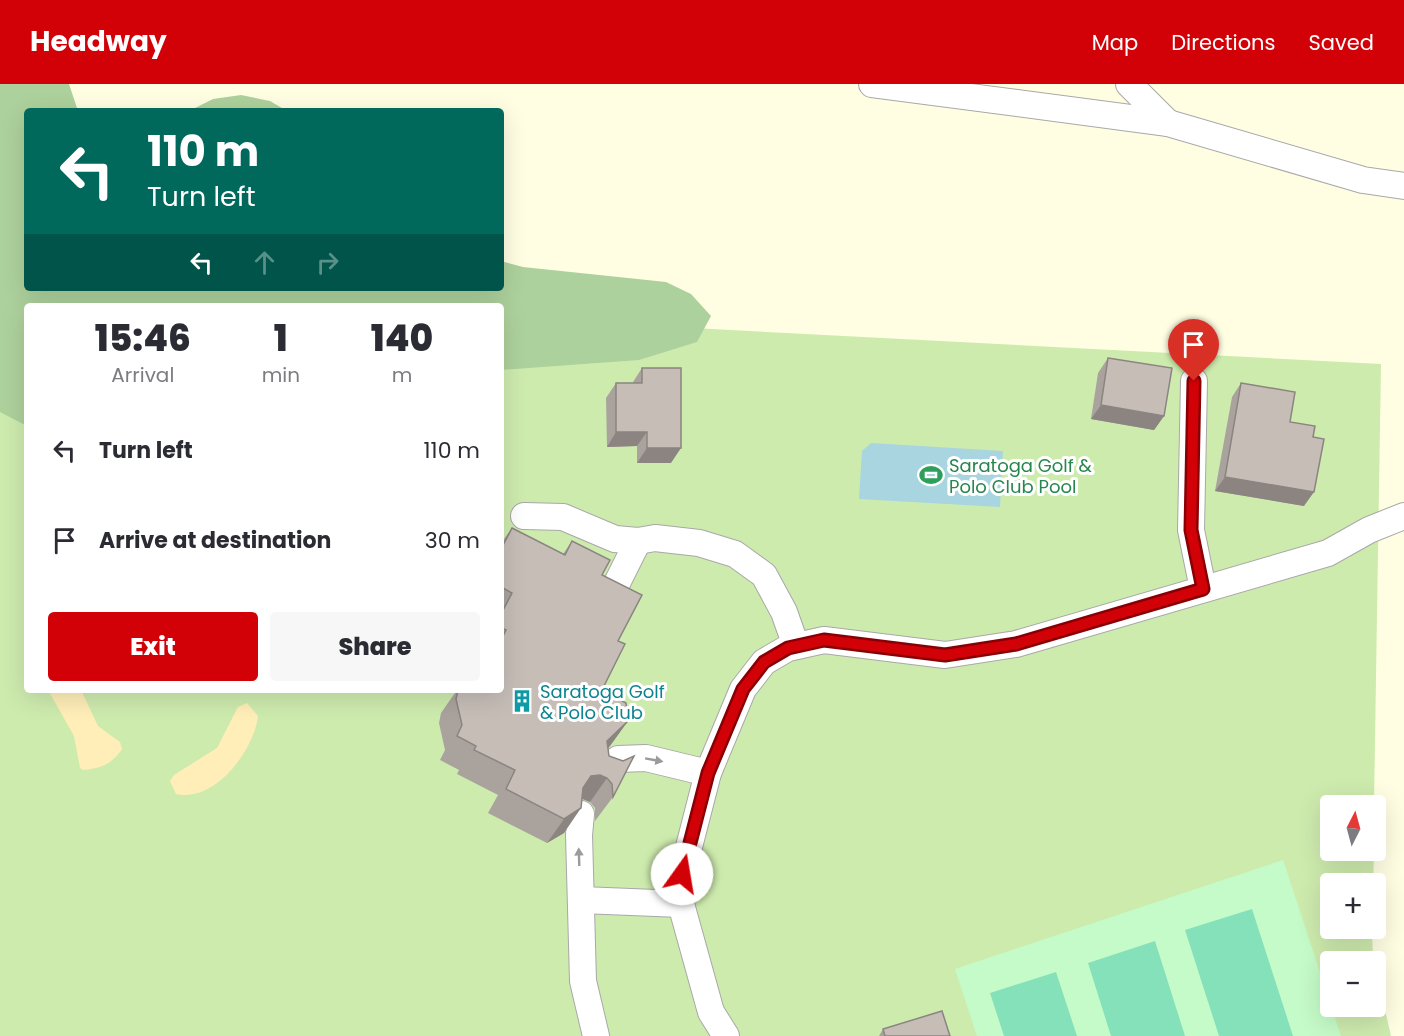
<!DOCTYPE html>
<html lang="en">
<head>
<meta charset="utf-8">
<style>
	:root { --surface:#fff; --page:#f7f7f7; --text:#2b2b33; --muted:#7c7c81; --accent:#d20007 }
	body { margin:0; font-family:Poppins,sans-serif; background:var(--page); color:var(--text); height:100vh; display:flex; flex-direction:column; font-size:22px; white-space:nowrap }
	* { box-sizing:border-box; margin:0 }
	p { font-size:20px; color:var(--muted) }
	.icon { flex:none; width:33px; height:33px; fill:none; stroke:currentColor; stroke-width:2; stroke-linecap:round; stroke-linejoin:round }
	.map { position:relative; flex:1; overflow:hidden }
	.sheet { position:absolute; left:24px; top:219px; width:480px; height:390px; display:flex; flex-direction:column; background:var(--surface); border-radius:6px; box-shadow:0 6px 24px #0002 }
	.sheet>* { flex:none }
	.banner { position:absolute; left:24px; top:24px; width:480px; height:183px; border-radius:6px; box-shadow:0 6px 24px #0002; background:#00695c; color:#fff; overflow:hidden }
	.needle { width:39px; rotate:6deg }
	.fabs { position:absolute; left:1320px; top:711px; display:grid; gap:12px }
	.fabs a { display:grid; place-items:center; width:66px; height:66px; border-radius:6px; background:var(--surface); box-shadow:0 6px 24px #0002; font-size:30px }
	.pin { position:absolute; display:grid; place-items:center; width:51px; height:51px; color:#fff; margin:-62px -26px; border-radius:50% 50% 50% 0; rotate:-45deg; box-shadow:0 0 6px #0007 }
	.pin .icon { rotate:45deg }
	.me { position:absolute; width:66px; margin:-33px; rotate:13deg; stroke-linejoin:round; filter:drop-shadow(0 0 4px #0008) }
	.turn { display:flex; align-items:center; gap:21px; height:126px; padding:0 24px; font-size:27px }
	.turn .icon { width:78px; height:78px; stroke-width:2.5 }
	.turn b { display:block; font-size:42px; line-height:51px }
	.lanes { display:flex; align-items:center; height:57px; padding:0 24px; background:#0003; justify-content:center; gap:30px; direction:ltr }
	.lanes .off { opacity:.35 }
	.eta { display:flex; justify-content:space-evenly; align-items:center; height:102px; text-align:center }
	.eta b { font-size:36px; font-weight:800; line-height:42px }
	.action { display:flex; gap:12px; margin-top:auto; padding:12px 24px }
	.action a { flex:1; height:69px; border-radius:6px; background:var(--accent); color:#fff; font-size:24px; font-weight:800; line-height:69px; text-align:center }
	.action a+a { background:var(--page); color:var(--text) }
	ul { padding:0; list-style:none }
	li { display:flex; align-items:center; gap:18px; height:90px; padding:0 24px }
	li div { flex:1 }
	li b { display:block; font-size:22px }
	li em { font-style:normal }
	header { display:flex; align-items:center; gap:36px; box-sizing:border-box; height:84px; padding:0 30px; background:var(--accent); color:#fff }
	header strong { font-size:28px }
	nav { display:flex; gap:33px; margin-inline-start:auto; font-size:21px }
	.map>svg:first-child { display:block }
	.education { fill:#fffee3 }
	.grass { fill:#ceebae }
	.forest { fill:#add19c }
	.sand { fill:#ffeeb8 }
	.park { fill:#c5fbc8 }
	.pitch { fill:#85e1ba }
	.water { fill:#a8d5df }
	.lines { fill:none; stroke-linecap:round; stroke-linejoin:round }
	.service-casing { stroke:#a8a8a8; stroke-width:28 }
	.service { stroke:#fff; stroke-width:26 }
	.wall { fill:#aaa39d }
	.shaded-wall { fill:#8b8480 }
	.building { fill:#c6bdb7; stroke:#8b8480; stroke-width:1.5 }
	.oneway { fill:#9b9b9b }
	.route-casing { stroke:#880005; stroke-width:15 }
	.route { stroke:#d20007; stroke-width:10 }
	.labels { text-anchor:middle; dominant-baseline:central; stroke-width:6; stroke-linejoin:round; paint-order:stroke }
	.leisure-label { font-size:18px; fill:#27864d; stroke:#fff; text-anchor:start }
	.culture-label { font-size:18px; fill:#0d838f; stroke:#fff; text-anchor:start }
</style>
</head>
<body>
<header>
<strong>Headway</strong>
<nav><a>Map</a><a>Directions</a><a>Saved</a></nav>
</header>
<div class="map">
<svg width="1404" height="952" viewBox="0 0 1404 952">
	<rect width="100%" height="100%" fill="#f1eee8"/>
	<polygon class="education" points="0,0 1404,0 1404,952 1391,952 1376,888 1376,878 1372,873 1372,845 1376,844 1376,800 1373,799 1376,722 501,234 501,27 27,27"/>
	<polygon class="grass" points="0,115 27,204 27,606 501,606 501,234 1381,280 1374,721 1330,722 1330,766 1374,767 1373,799 1330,800 1330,844 1372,845 1373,877 1330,878 1330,922 1376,922 1376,888 1391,952 0,952"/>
	<g class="forest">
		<polygon points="0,0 69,0 78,27 27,27 27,204 501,204 501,177 523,183 666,198 691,210 711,232 697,258 639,276 501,286 501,222 27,222 27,342 0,328"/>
		<polygon points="241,11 270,17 287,27 189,27 213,15"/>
	</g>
	<g class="sand">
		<path d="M48,606H81L98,642L120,658L122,665C111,681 101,684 83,686L80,684L74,652Z"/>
		<path d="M247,619L258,632C254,666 215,719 176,710L170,697L174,691L217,664L238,623Z"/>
	</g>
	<polygon class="park" points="1283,776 1341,952 977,952 955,885"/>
	<g class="pitch">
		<polygon points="1252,825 1293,952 1219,952 1185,846"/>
		<polygon points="1155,857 1185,952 1111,952 1088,879"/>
		<polygon points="1056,888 1077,952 1004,952 990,909"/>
	</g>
	<polygon class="water" points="871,359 1003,367 1000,423 859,415 862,367"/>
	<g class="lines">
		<g class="service-casing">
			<g id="service">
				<polyline points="872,0 1168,39 1363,96 1404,102"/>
				<polyline points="1129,0 1168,39"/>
				<polyline points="1194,297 1191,446 1203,505"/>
				<polyline points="524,432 563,433 615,455 638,457 655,454 699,459 735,470 764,491 784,528 796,562"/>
				<polyline points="617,499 638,457"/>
				<polyline points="604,687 618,675 646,674 708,689"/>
				<polyline points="581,730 579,751 583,897 596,952"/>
				<polyline points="581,816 681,820"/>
				<polyline points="726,952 711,928 681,820 682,790 708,689 743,605 764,578 788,564 824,556 945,571 1016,560 1328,469 1369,446 1404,432"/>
			</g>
		</g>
		<use href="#service" class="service"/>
	</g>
	<g class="wall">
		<polygon points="1108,274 1164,332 1154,346 1091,335 1098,289"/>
		<polygon points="642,284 671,379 637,379 637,362 607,363 606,314 616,299 633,299 633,298"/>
		<polygon points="1241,299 1290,338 1313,353 1304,422 1215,407 1232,313"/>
		<polygon points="512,444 563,470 572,457 602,491 618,557 602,606 628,637 608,664 613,713 595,737 595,724 590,718 582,715 564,749 547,759 488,729 498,711 457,690 459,686 440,676 445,666 439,639 441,629 457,606 501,606 501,459"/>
		<polygon points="883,945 950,952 879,952"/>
	</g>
	<g class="shaded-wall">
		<polygon points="1101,321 1164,332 1154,346 1091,335"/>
		<polygon points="616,348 647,348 637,362 607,363"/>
		<polygon points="647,364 681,364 671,379 637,379"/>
		<polygon points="1225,393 1314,408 1304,422 1215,407"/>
		<polygon points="628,637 610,662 590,681 607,657"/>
		<polygon points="600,691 607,694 590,718 583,715 574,717 591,692"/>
		<polygon points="581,724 564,749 547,759 564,735"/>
	</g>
	<g class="building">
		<polygon points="1108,274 1172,284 1164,332 1101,321"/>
		<polygon points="642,284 681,284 681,364 647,364 647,348 616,348 616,299 642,299"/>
		<polygon points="1241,299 1295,308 1290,338 1315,342 1313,353 1324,355 1314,408 1225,393"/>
		<polygon points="512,444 565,471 572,457 610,476 602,491 642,511 618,557 625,560 602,606 626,619 628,637 607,657 609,672 623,677 634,672 613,713 612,700 607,694 600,691 591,692 583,704 581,724 564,735 506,705 515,686 474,666 476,662 457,652 462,641 456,615 458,606 501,606 501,556 506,546 501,544 501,530 512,509 501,503 501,465"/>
		<polygon points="942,927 950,952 885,952 883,945"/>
	</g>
	<defs><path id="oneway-solid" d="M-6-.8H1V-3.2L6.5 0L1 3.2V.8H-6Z" transform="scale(1.5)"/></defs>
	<g class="oneway">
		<use href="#oneway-solid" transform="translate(654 676) rotate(10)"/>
		<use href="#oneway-solid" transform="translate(579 773) rotate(-92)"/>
	</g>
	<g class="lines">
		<g class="route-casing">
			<polyline id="route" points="682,790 708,689 743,605 764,578 788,564 824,556 945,571 1016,560 1203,505 1191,446 1194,297"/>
		</g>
		<use href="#route" class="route"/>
	</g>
	<defs>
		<g id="stadium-bare" transform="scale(1.8)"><path d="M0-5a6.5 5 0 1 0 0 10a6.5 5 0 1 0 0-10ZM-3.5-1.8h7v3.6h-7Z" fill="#2e9e5b" stroke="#fff" stroke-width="2.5" paint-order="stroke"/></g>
		<g id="building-bare" transform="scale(1.8)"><path d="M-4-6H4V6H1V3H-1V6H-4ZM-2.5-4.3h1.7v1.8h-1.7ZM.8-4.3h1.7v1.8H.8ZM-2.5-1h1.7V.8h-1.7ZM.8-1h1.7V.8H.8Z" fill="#0f9aa8" stroke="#fff" stroke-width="2.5" paint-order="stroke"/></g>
	</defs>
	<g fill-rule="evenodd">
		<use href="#stadium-bare" x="931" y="391"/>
		<use href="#building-bare" x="522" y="617"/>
	</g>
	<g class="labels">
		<g class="leisure-label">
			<text x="949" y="381">Saratoga Golf &amp;<tspan x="949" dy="21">Polo Club Pool</tspan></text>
		</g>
		<g class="culture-label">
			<text x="540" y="607">Saratoga Golf<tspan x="540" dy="21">&amp; Polo Club</tspan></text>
		</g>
	</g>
</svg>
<div class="fabs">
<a><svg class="needle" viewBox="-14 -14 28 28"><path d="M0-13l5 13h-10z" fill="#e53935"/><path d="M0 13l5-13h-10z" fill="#7c7c81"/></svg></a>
<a>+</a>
<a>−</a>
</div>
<div class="pin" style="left:1194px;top:297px;background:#d93025"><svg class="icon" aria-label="arrive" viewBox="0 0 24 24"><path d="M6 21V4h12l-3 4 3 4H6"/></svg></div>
<svg class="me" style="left:682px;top:790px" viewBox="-20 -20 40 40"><circle r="19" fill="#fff"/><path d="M0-13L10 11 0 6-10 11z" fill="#d20007"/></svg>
<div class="banner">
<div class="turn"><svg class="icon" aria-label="left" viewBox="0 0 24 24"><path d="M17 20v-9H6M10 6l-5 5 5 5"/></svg><div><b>110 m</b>Turn left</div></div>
<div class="lanes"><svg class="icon" aria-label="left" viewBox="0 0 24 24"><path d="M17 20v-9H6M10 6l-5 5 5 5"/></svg><svg class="icon off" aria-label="ahead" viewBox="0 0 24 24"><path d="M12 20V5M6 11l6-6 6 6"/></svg><svg class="icon off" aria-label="right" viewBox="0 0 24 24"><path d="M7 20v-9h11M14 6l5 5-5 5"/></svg></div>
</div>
<section class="sheet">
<div class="eta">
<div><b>15:46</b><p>Arrival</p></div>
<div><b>1</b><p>min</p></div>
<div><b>140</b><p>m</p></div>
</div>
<ul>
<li><svg class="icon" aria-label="left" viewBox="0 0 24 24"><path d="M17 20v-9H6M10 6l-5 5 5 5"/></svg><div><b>Turn left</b></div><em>110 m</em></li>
<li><svg class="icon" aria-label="arrive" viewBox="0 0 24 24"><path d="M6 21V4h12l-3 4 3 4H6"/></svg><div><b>Arrive at destination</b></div><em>30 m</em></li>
</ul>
<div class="action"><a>Exit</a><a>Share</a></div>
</section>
</div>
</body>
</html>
